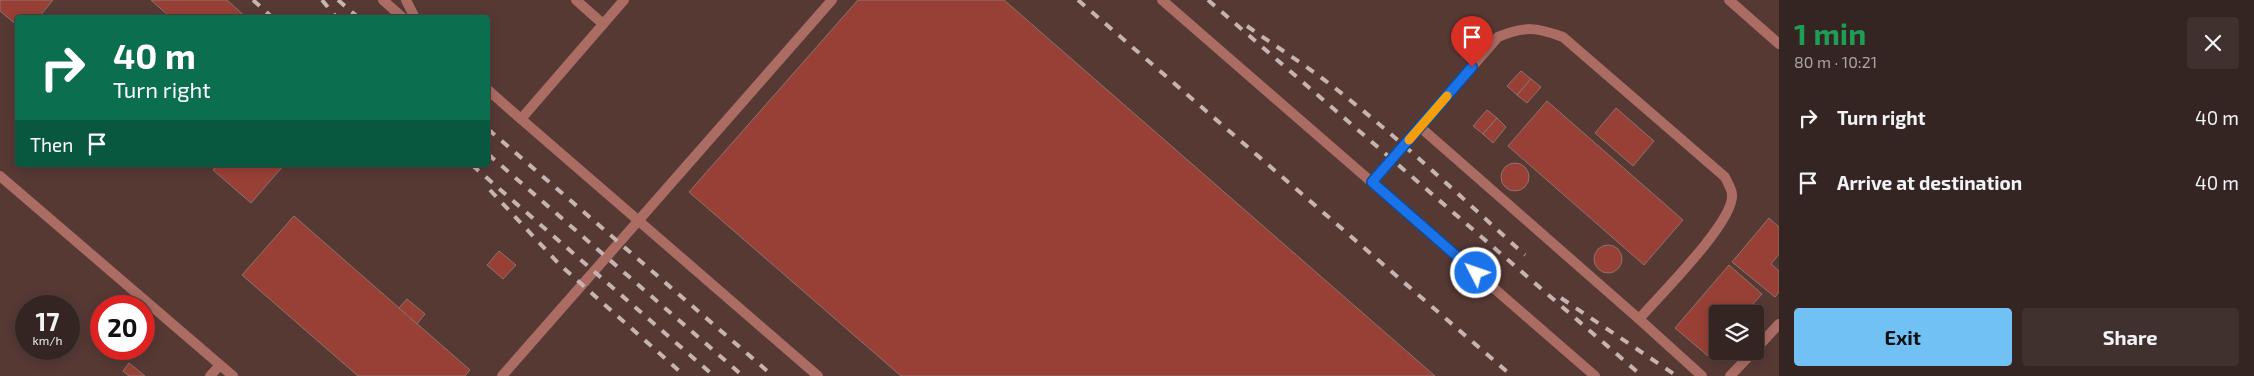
<!DOCTYPE html>
<html lang="en">
<head>
<meta charset="utf-8">
<style>
	:root { --surface:#352522; --page:#40312f; --text:#f1f3f6; --muted:#aaa5a5; --line:#4f4240; --accent:#72c1f5 }
	body { margin:0; font-family:"Exo 2",sans-serif; background:var(--page); color:var(--text); height:100vh; display:flex; flex-direction:column; font-size:19px; white-space:nowrap }
	* { box-sizing:border-box; margin:0 }
	p { font-size:16px; color:var(--muted) }
	.icon { flex:none; width:28px; height:28px; fill:none; stroke:currentColor; stroke-width:2; stroke-linecap:round; stroke-linejoin:round }
	.map { position:relative; flex:1; overflow:hidden }
	.side { display:flex; flex-direction:column; background:var(--surface); width:475px }
	.side>* { flex:none }
	.guide { position:absolute; left:15px; top:15px; width:475px; height:152px; border-radius:5px; box-shadow:0 2px 12px #0003,0 0 0 1px var(--line); background:#0b6e4f; color:#fff; overflow:hidden }
	.fabs { position:absolute; left:1709px; top:305px; display:grid; gap:10px }
	.fabs a { display:grid; place-items:center; width:55px; height:55px; border-radius:5px; background:var(--surface); box-shadow:0 2px 12px #0003,0 0 0 1px var(--line); font-size:25px }
	.speed { position:absolute; left:15px; top:295px; display:flex; gap:10px; font-size:25px; font-weight:700; text-align:center }
	.speed>* { display:grid; place-content:center; width:65px; height:65px; border-radius:50%; background:var(--surface); box-shadow:0 2px 12px #0003,0 0 0 1px var(--line); line-height:1 }
	.speed small { font-size:12px; font-weight:400 }
	.speed .limit { border:8px solid #d22; background:#fff; color:#111 }
	.pin { position:absolute; display:grid; place-items:center; width:42px; height:42px; color:#fff; margin:-51px -21px; border-radius:50% 50% 50% 0; rotate:-45deg; box-shadow:0 0 5px #0007 }
	.pin .icon { rotate:45deg }
	.me { position:absolute; width:55px; margin:-28px; rotate:311deg; stroke-linejoin:round; filter:drop-shadow(0 0 4px #0008) }
	.turn { display:flex; align-items:center; gap:18px; height:105px; padding:0 15px; font-size:22px }
	.turn .icon { width:65px; height:65px; stroke-width:2.5 }
	.turn b { display:block; font-size:35px; line-height:42px }
	.then { display:flex; align-items:center; height:48px; padding:0 15px; background:#0003; gap:10px; font-size:19px }
	.round { display:grid; place-items:center; flex:none; width:52px; height:52px; border-radius:5px; background:var(--page) }
	.summary { display:flex; align-items:center; justify-content:space-between; height:85px; padding:0 15px }
	h1 { font-size:30px; font-weight:700; line-height:38px; color:#1e9e55 }
	.primary-button { display:flex; gap:10px; margin-top:auto; padding:10px 15px }
	.primary-button a { flex:1; height:58px; border-radius:5px; background:var(--accent); color:#111; font-size:20px; font-weight:700; line-height:58px; text-align:center }
	.primary-button a+a { background:var(--page); color:var(--text) }
	ul { padding:0; list-style:none }
	li { display:flex; align-items:center; gap:15px; height:65px; padding:0 15px }
	li div { flex:1 }
	li b { display:block; font-size:19px }
	li em { font-style:normal }
	main { display:flex; flex:1; min-height:0 }
	.map>svg:first-child { display:block }
	.built { fill:#573934; fill-rule:evenodd }
	.building { fill:#984036; stroke:#8d736e }
	.lines { fill:none; stroke-linecap:round; stroke-linejoin:round }
	.service { stroke:#aa6c63; stroke-width:10 }
	.rail { stroke:#c5b4b1; stroke-width:4; stroke-dasharray:9 9; stroke-linecap:butt }
	.route-casing { stroke:#114b97; stroke-width:12 }
	.route { stroke:#1a73e8; stroke-width:9 }
	.slow { stroke:#f59e0b; stroke-width:9 }
</style>
</head>
<body>
<main>
<div class="map">
<svg width="1779" height="376" viewBox="0 0 1779 376">
	<rect width="100%" height="100%" fill="#47312d"/>
	<path class="built" d="M0,0H1779V376H0ZM18,18H488V165H18ZM26,306H69V349H26ZM101,306H144V349H101ZM1718,314H1755V351H1718Z"/>
	<g class="building">
		<polygon points="0,0 53,0 38,18 18,18 18,26 0,11"/>
		<polygon points="151,0 227,0 247,18 171,18"/>
		<polygon points="858,0 1004,0 1435,376 901,376 689,192"/>
		<polygon points="1521,71 1531,79 1517,95 1507,86"/>
		<polygon points="1531,79 1541,87 1527,103 1517,95"/>
		<polygon points="1547,101 1683,220 1644,265 1508,146"/>
		<polygon points="1616,108 1654,141 1633,166 1595,133"/>
		<polygon points="1487,110 1497,118 1483,134 1473,126"/>
		<polygon points="1497,118 1506,127 1493,143 1483,134"/>
		<circle cx="1515" cy="177" r="14"/>
		<polygon points="218,165 284,165 251,203 213,170"/>
		<polygon points="294,216 470,370 465,376 358,376 242,275"/>
		<polygon points="1769,218 1779,227 1779,254 1771,264 1779,271 1779,292 1775,297 1732,262"/>
		<circle cx="1608" cy="259" r="14"/>
		<polygon points="499,251 516,265 503,279 487,265"/>
		<polygon points="1729,265 1762,294 1744,314 1718,314 1718,345 1708,356 1675,328"/>
		<polygon points="407,299 425,314 417,324 399,308"/>
		<polygon points="129,363 145,376 129,376 123,371"/>
	</g>
	<g class="lines">
		<g class="service">
			<polyline points="383,0 403,18"/>
			<polyline points="406,0 415,18"/>
			<polyline points="576,0 603,24"/>
			<polyline points="1162,0 1595,376"/>
			<polyline points="1729,0 1779,44"/>
			<polyline points="488,90 521,119 624,0"/>
			<polyline points="521,119 818,376"/>
			<polyline points="1420,127 1639,319"/>
			<polyline points="0,176 233,376"/>
			<path d="M1372,182L1498,37C1525,26 1536,27 1563,37L1725,177C1727,182 1732,189 1732,195C1734,222 1659,296 1639,319L1702,376"/>
			<polyline points="1755,350 1779,324"/>
			<polyline points="210,376 220,365"/>
			<polyline points="502,376 832,0"/>
			<polyline points="1730,376 1754,351"/>
		</g>
		<g class="rail">
			<polyline points="253,0 273,18"/>
			<polyline points="322,0 337,18"/>
			<polyline points="338,0 359,18"/>
			<polyline points="1078,0 1512,376"/>
			<polyline points="1208,0 1642,376"/>
			<path d="M1247,26C1275,46 1304,64 1331,85C1399,138 1461,197 1525,255"/>
			<polyline points="488,129 773,376"/>
			<polyline points="488,154 743,376"/>
			<polyline points="472,165 714,376"/>
			<polyline points="490,190 560,265 685,376"/>
			<polyline points="1561,298 1677,376"/>
		</g>
	</g>
	<g class="lines">
		<g class="route-casing">
			<polyline id="route" points="1472,67 1372,182 1476,273"/>
		</g>
		<use href="#route" class="route"/>
		<polyline class="slow" points="1409,140 1447,96"/>
	</g>
</svg>
<div class="fabs">
<a><svg class="icon" aria-label="layers" viewBox="0 0 24 24"><path d="M12 4l9 5-9 5-9-5zM3 14l9 5 9-5"/></svg></a>
</div>
<div class="speed"><div>17<small>km/h</small></div><div class="limit">20</div></div>
<div class="pin" style="left:1472px;top:67px;background:#d93025"><svg class="icon" aria-label="arrive" viewBox="0 0 24 24"><path d="M6 21V4h12l-3 4 3 4H6"/></svg></div>
<svg class="me" style="left:1476px;top:273px" viewBox="-20 -20 40 40"><circle r="17" fill="#1a73e8" stroke="#fff" stroke-width="3"/><path d="M0-11L8 9 0 5-8 9z" fill="#fff"/></svg>
<div class="guide">
<div class="turn"><svg class="icon" aria-label="right" viewBox="0 0 24 24"><path d="M7 20v-9h11M14 6l5 5-5 5"/></svg><div><b>40 m</b>Turn right</div></div>
<div class="then">Then<svg class="icon" aria-label="arrive" viewBox="0 0 24 24"><path d="M6 21V4h12l-3 4 3 4H6"/></svg></div>
</div>
</div>
<section class="side">
<div class="summary"><div><h1>1 min</h1><p>80 m · 10:21</p></div><a class="round"><svg class="icon" aria-label="close" viewBox="0 0 24 24"><path d="M6 6l12 12M18 6L6 18"/></svg></a></div>
<ul>
<li><svg class="icon" aria-label="right" viewBox="0 0 24 24"><path d="M7 20v-9h11M14 6l5 5-5 5"/></svg><div><b>Turn right</b></div><em>40 m</em></li>
<li><svg class="icon" aria-label="arrive" viewBox="0 0 24 24"><path d="M6 21V4h12l-3 4 3 4H6"/></svg><div><b>Arrive at destination</b></div><em>40 m</em></li>
</ul>
<div class="primary-button"><a>Exit</a><a>Share</a></div>
</section>
</main>
</body>
</html>
